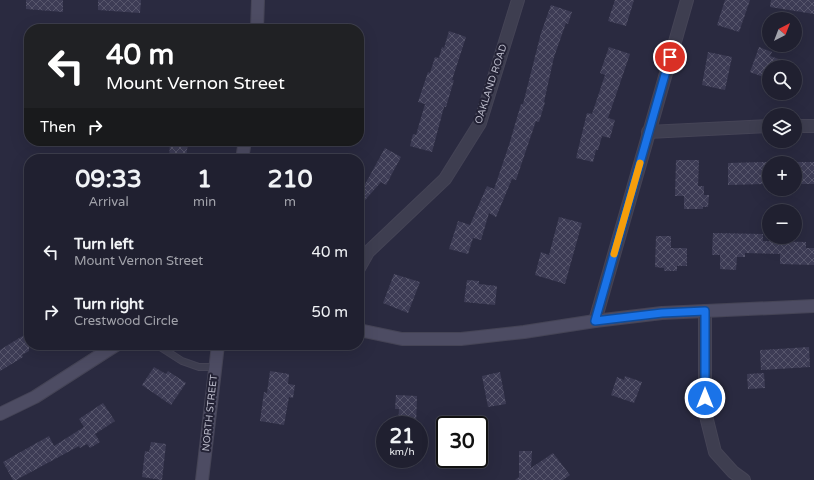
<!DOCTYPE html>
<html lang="en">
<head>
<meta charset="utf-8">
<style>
	:root { --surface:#202030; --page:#2d2d3c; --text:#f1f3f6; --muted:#a2a3ab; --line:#3d3e4c }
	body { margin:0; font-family:"Varela Round",sans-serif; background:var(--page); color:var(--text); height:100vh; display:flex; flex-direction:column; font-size:15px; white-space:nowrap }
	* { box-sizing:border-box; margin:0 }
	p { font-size:13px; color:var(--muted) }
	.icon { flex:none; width:22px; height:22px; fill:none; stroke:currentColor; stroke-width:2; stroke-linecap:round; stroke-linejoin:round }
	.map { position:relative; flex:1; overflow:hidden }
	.drawer { position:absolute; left:24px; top:154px; width:340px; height:196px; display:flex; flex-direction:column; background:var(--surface); border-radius:16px; box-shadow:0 4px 16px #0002,0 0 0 1px var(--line) }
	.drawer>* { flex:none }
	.banner { position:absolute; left:24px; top:24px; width:340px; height:122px; border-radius:16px; box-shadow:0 4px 16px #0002,0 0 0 1px var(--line); background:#202124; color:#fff; overflow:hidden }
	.needle { width:26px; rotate:42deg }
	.tools { position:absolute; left:762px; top:12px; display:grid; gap:8px }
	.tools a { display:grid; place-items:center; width:40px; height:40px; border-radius:50%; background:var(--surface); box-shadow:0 4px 16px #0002,0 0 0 1px var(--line); font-size:20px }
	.speed { position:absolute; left:376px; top:416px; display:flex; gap:8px; font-size:20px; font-weight:700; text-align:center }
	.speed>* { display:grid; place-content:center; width:52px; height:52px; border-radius:50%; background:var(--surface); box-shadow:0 4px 16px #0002,0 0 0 1px var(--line); line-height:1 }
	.speed small { font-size:10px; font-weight:400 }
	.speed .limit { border:2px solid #111; border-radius:6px; background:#fff; color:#111 }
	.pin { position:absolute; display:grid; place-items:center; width:34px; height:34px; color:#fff; margin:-17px; border:2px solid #fff; border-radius:50%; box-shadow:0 1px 4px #0007 }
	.me { position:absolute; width:44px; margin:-22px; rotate:0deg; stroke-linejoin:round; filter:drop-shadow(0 0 3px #0008) }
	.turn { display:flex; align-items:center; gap:14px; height:84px; padding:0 16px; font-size:18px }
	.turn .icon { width:52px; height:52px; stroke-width:2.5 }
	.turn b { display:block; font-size:28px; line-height:34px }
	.then { display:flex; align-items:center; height:38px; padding:0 16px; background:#0003; gap:8px; font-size:15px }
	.eta { display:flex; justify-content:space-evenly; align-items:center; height:68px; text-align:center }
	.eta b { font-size:24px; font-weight:700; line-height:28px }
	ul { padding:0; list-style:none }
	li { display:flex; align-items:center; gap:12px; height:60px; padding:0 16px }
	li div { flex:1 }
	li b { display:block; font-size:15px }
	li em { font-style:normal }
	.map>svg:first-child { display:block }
	.building { fill:url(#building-cross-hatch) }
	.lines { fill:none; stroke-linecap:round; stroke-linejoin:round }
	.lane-casing { stroke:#454456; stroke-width:8 }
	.street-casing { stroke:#454456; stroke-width:14 }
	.secondary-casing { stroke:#454456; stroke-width:14 }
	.lane { stroke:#3e3e50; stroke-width:6 }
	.street { stroke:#3e3e50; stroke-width:12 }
	.secondary { stroke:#4d4c63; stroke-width:12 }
	.route-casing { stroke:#114b97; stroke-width:10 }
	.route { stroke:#1a73e8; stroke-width:7 }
	.slow { stroke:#f59e0b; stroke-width:7 }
	.labels { text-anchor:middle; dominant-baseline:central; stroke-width:4; stroke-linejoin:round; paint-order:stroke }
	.street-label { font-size:10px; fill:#bbbbca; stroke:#232235 }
</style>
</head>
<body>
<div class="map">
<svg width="814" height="480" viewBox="0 0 814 480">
	<defs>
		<pattern id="building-cross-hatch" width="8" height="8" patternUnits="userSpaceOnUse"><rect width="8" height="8" fill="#3d3c55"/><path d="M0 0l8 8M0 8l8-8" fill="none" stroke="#57566c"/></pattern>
	</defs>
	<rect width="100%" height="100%" fill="#2a2a40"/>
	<g class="building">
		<polygon points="26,0 63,0 63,12 26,9"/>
		<polygon points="98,0 141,0 140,13 98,10"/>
		<polygon points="615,0 634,0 626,26 608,21"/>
		<polygon points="725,0 750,0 739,32 717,25"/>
		<polygon points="771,0 814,0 814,14 770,7"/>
		<polygon points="551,5 572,12 568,24 566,23 554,57 544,102 545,102 539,122 536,121 516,180 512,179 496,217 489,213 481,240 473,238 468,254 449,249 458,221 470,225 487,186 494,189 509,145 521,104 523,104 541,33"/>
		<polygon points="449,31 466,37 452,80 454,80 446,107 444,107 432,152 410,146 413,134 416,135 425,104 418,102 428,72 430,73 435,57 439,58 442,47 444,48"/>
		<polygon points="609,47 630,54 608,118 615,120 610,138 602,136 598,150 596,150 593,162 576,158 587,113 592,114 605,75 600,73"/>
		<polygon points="759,47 772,52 770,56 796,65 796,67 769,67 769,79 750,72"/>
		<polygon points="708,52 732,57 725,90 702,85"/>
		<polygon points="170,141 188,141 186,159 169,159"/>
		<polygon points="385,148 401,157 386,185 381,182 359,207 359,195"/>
		<polygon points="676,160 699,160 698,186 704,186 704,195 709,195 708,207 703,207 703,209 684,209 684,196 675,196"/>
		<polygon points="768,162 768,184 728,185 728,163"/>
		<rect x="795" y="162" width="19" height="22"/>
		<polygon points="559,217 582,223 565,284 535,275 541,252 549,255"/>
		<polygon points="713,233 763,234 763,241 806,242 806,248 814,248 814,265 780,264 780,254 745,253 745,257 737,257 736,270 720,269 720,255 712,255"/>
		<polygon points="656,236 671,236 671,248 687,248 687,266 677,266 677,271 664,271 664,268 655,267"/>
		<polygon points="394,274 420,282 408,313 383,303"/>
		<polygon points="467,280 479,281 479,284 497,286 495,305 464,302"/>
		<polygon points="29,332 29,351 22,355 23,357 0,371 0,350"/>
		<polygon points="809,347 810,367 761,370 760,350"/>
		<polygon points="154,367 166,374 168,371 186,383 171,405 142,385"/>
		<polygon points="270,371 289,374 288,384 295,385 293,398 289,397 284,425 260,421 264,392 267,393"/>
		<polygon points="500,372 506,404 488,407 482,376"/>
		<polygon points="764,373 765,388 748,389 747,374"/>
		<polygon points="625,376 642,382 634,403 611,395 617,377 624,380"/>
		<polygon points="396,395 417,396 416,425 398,425 399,409 395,409"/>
		<polygon points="103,403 115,421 95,434 100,442 90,448 87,444 80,448 79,446 16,480 13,480 3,462 49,436 54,446 84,427 79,419"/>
		<polygon points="151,442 166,444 162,480 142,477 145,451 149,452"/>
		<polygon points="519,451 532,451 531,468 553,453 570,475 563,480 515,480 519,477"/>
	</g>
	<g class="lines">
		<g class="lane-casing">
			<polyline id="lane" points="157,345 182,361 199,367 215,367"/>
		</g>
		<g class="street-casing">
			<g id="street">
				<polyline points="795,126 814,126"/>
				<polyline points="648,132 769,126"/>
				<polyline points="359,268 368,252 445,179 480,123 518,0"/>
				<polyline points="705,311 705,412 715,452 733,472 744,480"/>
				<polyline points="595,321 687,0"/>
			</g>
		</g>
		<g class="secondary-casing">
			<g id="secondary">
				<polyline points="257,29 258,0"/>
				<polyline points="242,159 245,141"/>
				<polyline points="359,330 402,339 461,339 524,332 595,321 662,313 814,306"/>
				<polyline points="0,414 35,397 116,345"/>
				<polyline points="202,480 218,345"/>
			</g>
		</g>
		<use href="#lane" class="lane"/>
		<use href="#street" class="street"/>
		<use href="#secondary" class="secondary"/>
	</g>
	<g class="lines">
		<g class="route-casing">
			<polyline id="route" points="670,57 595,321 662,313 705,311 705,398"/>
		</g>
		<use href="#route" class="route"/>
		<polyline class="slow" points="614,254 640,163"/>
	</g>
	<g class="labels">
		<g class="street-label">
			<text transform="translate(491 84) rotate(-72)">OAKLAND ROAD</text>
			<text transform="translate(210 413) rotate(-84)">NORTH STREET</text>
		</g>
	</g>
</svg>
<div class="tools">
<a><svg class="needle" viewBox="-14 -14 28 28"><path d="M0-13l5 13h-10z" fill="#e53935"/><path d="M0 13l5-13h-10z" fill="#a2a3ab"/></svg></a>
<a><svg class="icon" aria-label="search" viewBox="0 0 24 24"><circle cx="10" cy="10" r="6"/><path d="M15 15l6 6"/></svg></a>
<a><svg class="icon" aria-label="layers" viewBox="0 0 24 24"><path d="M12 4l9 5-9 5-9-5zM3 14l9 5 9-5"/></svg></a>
<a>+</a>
<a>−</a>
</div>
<div class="speed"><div>21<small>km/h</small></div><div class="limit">30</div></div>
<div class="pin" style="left:670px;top:57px;background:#d93025"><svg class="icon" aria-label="arrive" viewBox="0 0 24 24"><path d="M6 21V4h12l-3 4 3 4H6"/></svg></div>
<svg class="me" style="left:705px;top:398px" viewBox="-20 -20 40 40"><circle r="17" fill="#1a73e8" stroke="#fff" stroke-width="3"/><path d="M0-11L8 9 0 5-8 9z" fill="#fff"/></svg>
<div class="banner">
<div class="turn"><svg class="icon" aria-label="left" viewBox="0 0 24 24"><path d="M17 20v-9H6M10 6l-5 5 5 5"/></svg><div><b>40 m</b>Mount Vernon Street</div></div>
<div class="then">Then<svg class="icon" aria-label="right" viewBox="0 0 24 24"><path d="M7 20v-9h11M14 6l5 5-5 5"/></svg></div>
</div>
<section class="drawer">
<div class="eta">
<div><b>09:33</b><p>Arrival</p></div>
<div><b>1</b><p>min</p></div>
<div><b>210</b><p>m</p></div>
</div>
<ul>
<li><svg class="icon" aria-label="left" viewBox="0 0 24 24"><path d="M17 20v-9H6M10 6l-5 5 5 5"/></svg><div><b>Turn left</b><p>Mount Vernon Street</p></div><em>40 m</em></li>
<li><svg class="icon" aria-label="right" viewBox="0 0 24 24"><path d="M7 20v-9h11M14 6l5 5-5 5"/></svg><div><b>Turn right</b><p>Crestwood Circle</p></div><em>50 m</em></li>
</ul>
</section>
</div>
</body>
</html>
